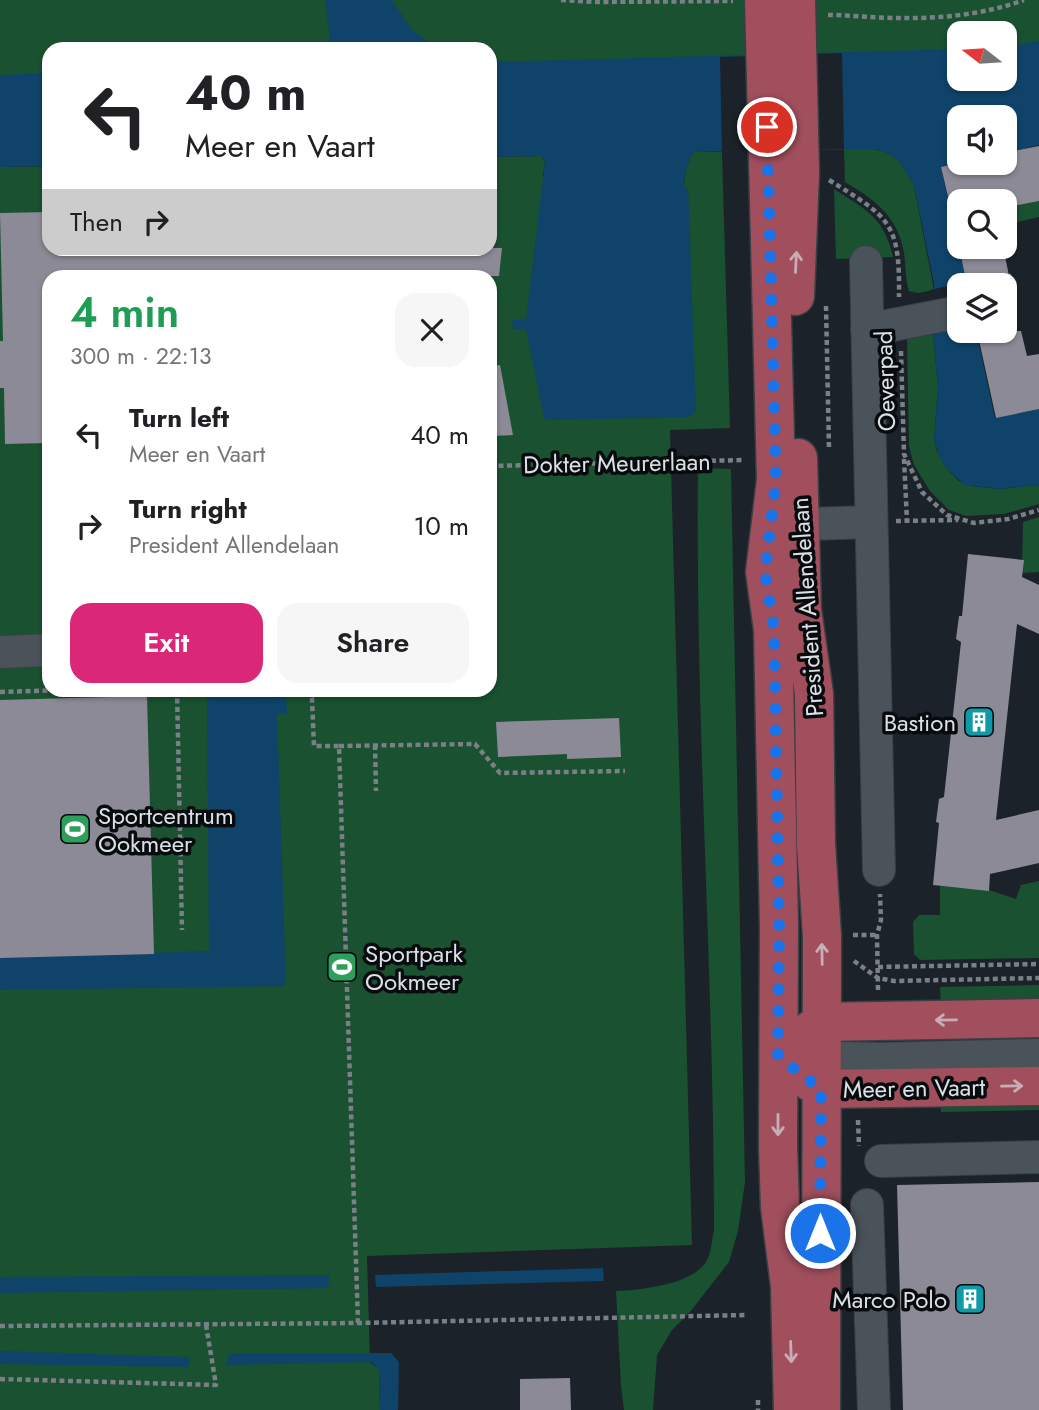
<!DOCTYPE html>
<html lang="en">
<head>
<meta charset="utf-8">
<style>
	:root { --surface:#fff; --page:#f6f6f6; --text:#202124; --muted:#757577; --accent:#db2777 }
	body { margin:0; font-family:Jost,sans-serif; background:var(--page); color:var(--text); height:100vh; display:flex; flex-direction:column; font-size:26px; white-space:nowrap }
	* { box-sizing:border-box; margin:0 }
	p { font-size:23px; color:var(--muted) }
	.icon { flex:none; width:38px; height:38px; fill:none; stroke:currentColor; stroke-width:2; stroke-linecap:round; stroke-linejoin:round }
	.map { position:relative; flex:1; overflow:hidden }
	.drawer { position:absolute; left:42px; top:270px; width:455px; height:427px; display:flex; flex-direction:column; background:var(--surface); border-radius:21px; box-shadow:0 2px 5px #0004 }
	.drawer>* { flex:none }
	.banner { position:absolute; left:42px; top:42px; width:455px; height:214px; border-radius:21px; box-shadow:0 2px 5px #0004; background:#fff; color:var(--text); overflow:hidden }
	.needle { width:46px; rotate:287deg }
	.fabs { position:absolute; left:947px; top:21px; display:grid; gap:14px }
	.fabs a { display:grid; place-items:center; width:70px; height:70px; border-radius:14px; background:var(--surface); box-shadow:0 2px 5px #0004; font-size:35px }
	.pin { position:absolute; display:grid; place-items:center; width:60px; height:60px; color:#fff; margin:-30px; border:4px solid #fff; border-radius:50%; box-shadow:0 2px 7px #0007 }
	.me { position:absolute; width:77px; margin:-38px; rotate:0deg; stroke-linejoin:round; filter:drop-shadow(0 0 5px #0008) }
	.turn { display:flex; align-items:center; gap:24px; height:147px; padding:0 28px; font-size:32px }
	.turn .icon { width:91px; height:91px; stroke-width:2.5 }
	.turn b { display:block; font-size:49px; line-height:60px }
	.then { display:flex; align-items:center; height:66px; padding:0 28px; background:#0003; gap:14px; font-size:26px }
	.round { display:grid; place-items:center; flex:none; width:74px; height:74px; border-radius:21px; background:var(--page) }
	.head { display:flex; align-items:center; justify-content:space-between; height:119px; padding:0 28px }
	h1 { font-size:42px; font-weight:600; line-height:52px; color:#1e9e55 }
	.action { display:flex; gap:14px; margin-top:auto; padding:14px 28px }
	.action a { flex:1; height:80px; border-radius:21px; background:var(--accent); color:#fff; font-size:28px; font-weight:600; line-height:80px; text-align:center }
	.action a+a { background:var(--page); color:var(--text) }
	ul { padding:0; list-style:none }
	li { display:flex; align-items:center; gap:21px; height:91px; padding:0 28px }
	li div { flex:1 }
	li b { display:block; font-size:26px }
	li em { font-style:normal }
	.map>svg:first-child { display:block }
	.green { fill:#195131; fill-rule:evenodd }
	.water { fill:#0f4369 }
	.pier { fill:#1b2229 }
	.building { fill:#8c8a96 }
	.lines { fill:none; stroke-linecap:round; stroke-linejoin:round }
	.minor-casing { stroke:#393f45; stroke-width:34 }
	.major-casing { stroke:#393f45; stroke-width:41 }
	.path { stroke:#7a8086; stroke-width:4.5; stroke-dasharray:5 3.5; stroke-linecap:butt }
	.minor { stroke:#4a525a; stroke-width:32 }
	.major { stroke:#a14f5d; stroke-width:38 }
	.oneway { stroke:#c7adb5 }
	.route { stroke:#1a73e8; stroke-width:12; stroke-dasharray:0 21.6 }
	.labels { text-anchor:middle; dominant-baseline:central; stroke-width:7; stroke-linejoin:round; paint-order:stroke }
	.street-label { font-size:24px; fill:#dbe0e5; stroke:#080b0e }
	.poi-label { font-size:24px; fill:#dbe0e5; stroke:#080b0e; text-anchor:end }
</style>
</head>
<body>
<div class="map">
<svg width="1039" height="1410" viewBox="0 0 1039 1410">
	<rect width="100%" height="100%" fill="#1b2229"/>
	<g class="green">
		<path d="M0,0H1039V85L490,94V49H49V101L0,102ZM959,33H1004V79H959Z"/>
		<path d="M844,149C881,147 899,149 914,186L934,290L918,293L909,291C905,279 906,265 904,253C898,216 873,198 843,181H845Z"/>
		<path d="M694,152H722L730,428L670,430L692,1245L367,1256L370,1362L379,1369L380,1410H0V167L49,166V248H490V157L541,156L545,162L543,176L670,417L688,187H684C684,175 687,160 694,152ZM49,276H490V690H49Z"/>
		<path d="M834,189C866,210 884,217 893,257L836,259Z"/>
		<polygon points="1039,201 1039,217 1005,225 1004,208"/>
		<polygon points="933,332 938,387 934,440 937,451 947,469 959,481 971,486 999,489 1039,485 1039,504 1004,514 966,516 949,510 930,491 914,465 909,447 907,340 908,337"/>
		<path d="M698,468L731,469L745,1182L738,1231L729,1262L690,1312L672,1330L657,1355L653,1410H624L621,1386L616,1291C640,1290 691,1285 706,1262C711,1254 712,1239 714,1229C714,976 695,722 698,468Z"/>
		<polygon points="1039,517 1039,572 1022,573 1023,522"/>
		<polygon points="1039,881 1039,958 920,960 914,954 913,922 919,915 940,915 940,886 989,890 1016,899 1021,885"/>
		<polygon points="1039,985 1039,1004 941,1007 940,987"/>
		<polygon points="1039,1092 1039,1110 941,1112 940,1096"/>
	</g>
	<g class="water">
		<polygon points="325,0 392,0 411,29 438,49 331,49"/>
		<path d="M1039,41V145L1005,153L1004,117H959V163L941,167L967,285H959V331H976L995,418L1039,409V485L999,489L965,485L947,469L940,458L934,440L938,387L933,332L934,284L914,186L900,162L890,154L876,149L694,152C687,160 684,175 684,187H688L696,412L687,417L549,420L544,418L526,329H513L512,320L526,319L545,162L541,156L490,157V62L959,49V79H1004L1005,48Z"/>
		<polygon points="49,73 49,166 0,167 0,75"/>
		<polygon points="286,697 287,713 277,714 286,986 0,990 0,957 209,951 207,698"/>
		<polygon points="603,1268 604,1281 376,1287 375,1275"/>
		<polygon points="329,1275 328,1288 0,1293 0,1277"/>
		<polygon points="0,1351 188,1357 190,1359 188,1367 0,1364"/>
		<polygon points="391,1353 399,1362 398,1410 380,1410 379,1369 371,1362 226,1365 229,1354"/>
	</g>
	<g class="pier">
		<polygon points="842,53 844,149 722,152 720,57"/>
		<polygon points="966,282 967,285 959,285 959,324 929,330 924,302 930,290"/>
	</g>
	<g class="building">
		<polygon points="1039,146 1039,201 1004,208 1004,201 949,201 941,167 959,163 1004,163 1004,153"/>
		<polygon points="49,212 49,248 502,248 499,276 49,276 49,443 5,444 4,388 0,388 0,341 3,341 0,213"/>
		<polygon points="959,247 1003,247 1011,285 967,285"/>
		<polygon points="977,331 1021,331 1027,356 1039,354 1039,409 996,418"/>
		<polygon points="500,365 513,435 490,436 490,366"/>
		<polygon points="968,554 1024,560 1022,577 1039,585 1039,634 1017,624 996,820 1039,810 1039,863 990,874 989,891 933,885 939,823 936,822 939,799 944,797 961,642 956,639 959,616 962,616"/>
		<polygon points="147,696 154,954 0,958 0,700"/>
		<polygon points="619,718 621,757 567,759 567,754 498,757 496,722"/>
		<polygon points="1039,1182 1039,1410 903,1410 897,1185"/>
		<polygon points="570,1378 571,1410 520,1410 520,1379"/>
	</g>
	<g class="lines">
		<g class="minor-casing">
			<g id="minor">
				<polyline points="866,262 879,870"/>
				<polyline points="867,330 959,312"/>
				<polyline points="776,525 871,522"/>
				<polyline points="0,652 49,650"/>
				<polyline points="797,1057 879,1059 1039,1055"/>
				<polyline points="881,1161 1039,1157"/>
				<polyline points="867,1205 874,1410"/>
			</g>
		</g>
		<g class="major-casing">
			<g id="major">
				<polyline points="764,0 776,480 765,572 773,630 779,926 778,1147 780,1207 790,1286 793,1410"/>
				<polyline points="795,296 800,173 796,0"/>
				<polyline points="798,458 802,610 814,694 816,844 822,936 821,1410"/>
				<polyline points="801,1037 822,1022 1039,1018"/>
				<polyline points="800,1075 821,1089 1039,1086"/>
			</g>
		</g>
		<g class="path">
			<polyline points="561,0 595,2 733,1"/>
			<path d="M828,15C851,15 875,18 899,18C940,19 986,14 1024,0"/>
			<path d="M829,180C890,218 900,222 899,297"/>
			<polyline points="1009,276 1011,276"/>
			<polyline points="826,306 829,448"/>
			<polyline points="901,351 904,454 922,492 947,515 974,523 1008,519 1039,510"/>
			<polyline points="904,459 907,521"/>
			<polyline points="490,466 744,460"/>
			<polyline points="896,521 958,520"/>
			<polyline points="177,690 182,930"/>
			<polyline points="308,690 312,699 314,746 339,746 358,1323"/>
			<polyline points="0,692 65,690"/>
			<polyline points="375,745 376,791"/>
			<polyline points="339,746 475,744 500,773 625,771"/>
			<polyline points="853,935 877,935"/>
			<polyline points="854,961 878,978 894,981 1039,978"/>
			<polyline points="878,967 1039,964"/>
			<polyline points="878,990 877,935 881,920 880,894"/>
			<polyline points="858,1120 859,1146"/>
			<polyline points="0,1326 358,1323 747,1315"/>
			<polyline points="0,1379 216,1385 206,1325"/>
			<polyline points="758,1400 758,1410"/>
		</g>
		<use href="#minor" class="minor"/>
		<use href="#major" class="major"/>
	</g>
	<defs><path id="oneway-shaft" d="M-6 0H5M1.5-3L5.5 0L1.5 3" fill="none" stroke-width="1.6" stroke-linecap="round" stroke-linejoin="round" transform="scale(1.75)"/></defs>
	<g class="oneway">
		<use href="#oneway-shaft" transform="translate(796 262) rotate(-87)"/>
		<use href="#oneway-shaft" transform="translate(822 954) rotate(-91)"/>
		<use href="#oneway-shaft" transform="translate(946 1020) rotate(179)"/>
		<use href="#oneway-shaft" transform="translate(1012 1086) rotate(-1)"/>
		<use href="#oneway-shaft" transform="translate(778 1125) rotate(90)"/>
		<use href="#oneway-shaft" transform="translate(791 1352) rotate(88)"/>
	</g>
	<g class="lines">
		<polyline class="route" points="767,127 776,480 765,572 774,630 779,926 778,1057 821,1089 820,1233"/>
	</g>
	<defs>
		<g id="building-square" transform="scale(1.575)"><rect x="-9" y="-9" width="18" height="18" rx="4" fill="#0f9aa8" stroke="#080b0e"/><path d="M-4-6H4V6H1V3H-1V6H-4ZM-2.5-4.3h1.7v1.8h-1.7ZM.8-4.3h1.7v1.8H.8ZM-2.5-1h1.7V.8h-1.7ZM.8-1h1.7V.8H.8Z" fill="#fff"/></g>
		<g id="stadium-square" transform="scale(1.575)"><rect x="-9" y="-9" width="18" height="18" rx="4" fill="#2e9e5b" stroke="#080b0e"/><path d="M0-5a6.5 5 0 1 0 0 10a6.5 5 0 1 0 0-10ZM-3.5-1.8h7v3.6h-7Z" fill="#fff"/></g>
	</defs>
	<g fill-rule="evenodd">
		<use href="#building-square" x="979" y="722"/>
		<use href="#stadium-square" x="75" y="829"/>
		<use href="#stadium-square" x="342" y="967"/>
		<use href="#building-square" x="970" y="1299"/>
	</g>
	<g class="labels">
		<g class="street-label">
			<text transform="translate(885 381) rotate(-92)">Oeverpad</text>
			<text transform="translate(617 463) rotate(-1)">Dokter Meurerlaan</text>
			<text transform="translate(807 607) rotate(-94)">President Allendelaan</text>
			<text transform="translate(914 1088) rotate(-1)">Meer en Vaart</text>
		</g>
		<g class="poi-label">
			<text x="956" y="722">Bastion</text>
			<text x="98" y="815" text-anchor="start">Sportcentrum<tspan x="98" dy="28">Ookmeer</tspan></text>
			<text x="365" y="953" text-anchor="start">Sportpark<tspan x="365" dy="28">Ookmeer</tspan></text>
			<text x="947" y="1299">Marco Polo</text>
		</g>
	</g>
</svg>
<div class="fabs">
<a><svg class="needle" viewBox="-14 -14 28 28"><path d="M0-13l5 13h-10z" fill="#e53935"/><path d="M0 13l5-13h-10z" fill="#757577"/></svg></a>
<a><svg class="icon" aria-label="sound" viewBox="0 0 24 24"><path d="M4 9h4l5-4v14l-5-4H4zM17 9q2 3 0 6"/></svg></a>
<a><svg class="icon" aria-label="search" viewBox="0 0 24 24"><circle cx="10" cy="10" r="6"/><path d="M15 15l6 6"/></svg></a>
<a><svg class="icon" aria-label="layers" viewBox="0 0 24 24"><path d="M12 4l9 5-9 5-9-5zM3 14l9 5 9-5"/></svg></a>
</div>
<div class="pin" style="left:767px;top:127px;background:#d93025"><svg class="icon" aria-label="arrive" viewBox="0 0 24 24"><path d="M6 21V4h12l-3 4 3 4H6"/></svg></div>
<svg class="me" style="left:820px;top:1233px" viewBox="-20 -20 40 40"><circle r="17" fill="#1a73e8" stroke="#fff" stroke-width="3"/><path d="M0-11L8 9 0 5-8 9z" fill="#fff"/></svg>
<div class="banner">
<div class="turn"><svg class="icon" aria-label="left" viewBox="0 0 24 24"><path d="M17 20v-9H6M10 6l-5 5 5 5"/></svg><div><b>40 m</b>Meer en Vaart</div></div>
<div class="then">Then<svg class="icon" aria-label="right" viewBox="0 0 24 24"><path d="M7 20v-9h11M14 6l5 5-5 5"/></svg></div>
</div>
<section class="drawer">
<div class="head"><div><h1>4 min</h1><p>300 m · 22:13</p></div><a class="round"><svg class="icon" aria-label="close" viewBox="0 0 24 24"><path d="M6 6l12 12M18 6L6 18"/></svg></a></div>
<ul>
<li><svg class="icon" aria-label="left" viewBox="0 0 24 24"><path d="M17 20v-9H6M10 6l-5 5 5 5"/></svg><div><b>Turn left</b><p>Meer en Vaart</p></div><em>40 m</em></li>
<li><svg class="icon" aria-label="right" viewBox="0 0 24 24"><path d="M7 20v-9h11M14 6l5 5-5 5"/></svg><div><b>Turn right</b><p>President Allendelaan</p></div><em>10 m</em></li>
</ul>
<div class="action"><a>Exit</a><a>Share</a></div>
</section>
</div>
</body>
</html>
